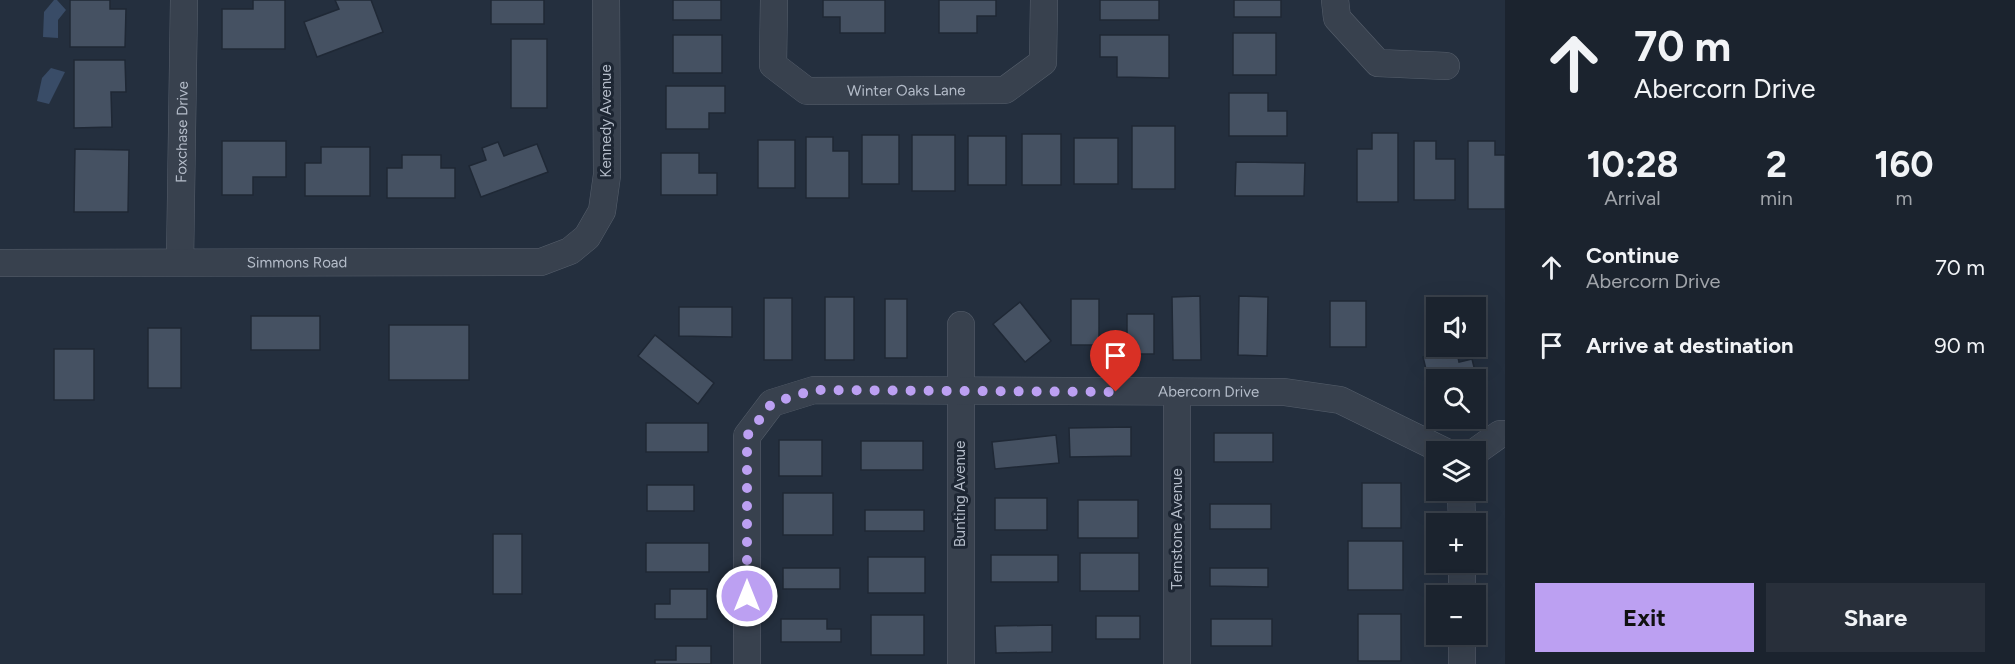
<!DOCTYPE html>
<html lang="en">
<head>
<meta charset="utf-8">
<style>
	:root { --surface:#1b232e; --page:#282f3a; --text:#f1f3f6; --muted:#a0a4aa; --line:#39404a; --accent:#bca0f2 }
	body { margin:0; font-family:Figtree,sans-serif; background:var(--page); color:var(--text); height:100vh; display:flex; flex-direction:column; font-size:22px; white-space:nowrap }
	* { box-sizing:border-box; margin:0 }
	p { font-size:20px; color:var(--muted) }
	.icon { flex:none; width:33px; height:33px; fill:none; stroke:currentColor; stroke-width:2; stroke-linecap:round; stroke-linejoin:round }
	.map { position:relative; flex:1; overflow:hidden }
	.side { display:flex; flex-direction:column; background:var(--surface); width:510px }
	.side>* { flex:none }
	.hud { background:#1b232e; color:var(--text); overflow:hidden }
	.controls { position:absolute; left:1426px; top:297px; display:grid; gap:12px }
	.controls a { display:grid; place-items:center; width:60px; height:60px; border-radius:0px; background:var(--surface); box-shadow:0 6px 24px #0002,0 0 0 2px var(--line); font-size:30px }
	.pin { position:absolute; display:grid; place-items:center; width:51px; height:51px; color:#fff; margin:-62px -26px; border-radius:50% 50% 50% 0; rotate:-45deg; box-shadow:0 0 6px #0007 }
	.pin .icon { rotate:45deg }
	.me { position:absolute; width:66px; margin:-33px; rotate:0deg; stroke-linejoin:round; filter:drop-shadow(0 0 4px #0008) }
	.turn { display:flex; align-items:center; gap:21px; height:126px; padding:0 30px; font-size:27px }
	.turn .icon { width:78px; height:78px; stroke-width:2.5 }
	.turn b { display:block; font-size:42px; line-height:51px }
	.eta { display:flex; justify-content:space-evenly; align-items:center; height:102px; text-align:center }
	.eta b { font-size:36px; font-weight:700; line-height:42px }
	.cta { display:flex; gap:12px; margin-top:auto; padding:12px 30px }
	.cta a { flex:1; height:69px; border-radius:0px; background:var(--accent); color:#111; font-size:24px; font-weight:700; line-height:69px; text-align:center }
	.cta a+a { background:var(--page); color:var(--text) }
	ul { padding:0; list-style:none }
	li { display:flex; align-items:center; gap:18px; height:78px; padding:0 30px }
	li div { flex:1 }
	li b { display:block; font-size:22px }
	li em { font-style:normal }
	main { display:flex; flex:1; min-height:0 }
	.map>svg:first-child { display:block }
	.water { fill:#394c67 }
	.building { fill:#455162; stroke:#1f2835; stroke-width:1.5 }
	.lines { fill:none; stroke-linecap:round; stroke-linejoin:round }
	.minor-casing { stroke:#565f6c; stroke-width:28 }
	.minor { stroke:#38414e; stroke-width:27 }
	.route { stroke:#bca0f2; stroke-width:10; stroke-dasharray:0 18 }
	.labels { text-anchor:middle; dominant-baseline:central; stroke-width:6; stroke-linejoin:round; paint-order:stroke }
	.street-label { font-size:15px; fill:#b4bcc9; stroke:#1d2633 }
</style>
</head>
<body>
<main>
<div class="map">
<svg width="1505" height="664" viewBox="0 0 1505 664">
	<rect width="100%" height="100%" fill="#242f3e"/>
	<g class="water">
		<polygon points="54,0 57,0 66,10 58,20 58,38 43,37 44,12"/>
		<polygon points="51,68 65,72 49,104 37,101 42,78"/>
	</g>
	<g class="building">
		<polygon points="70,0 110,0 110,9 126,9 125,47 70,47"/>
		<polygon points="253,0 285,0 285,49 222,49 222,9 253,9"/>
		<polygon points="335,0 371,0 383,32 317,57 304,22 339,9"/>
		<rect x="491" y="0" width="53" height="24"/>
		<rect x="673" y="0" width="48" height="20"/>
		<polygon points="823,0 885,0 885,33 840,33 840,17 823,17"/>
		<polygon points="939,0 996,0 996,16 977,16 977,33 939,33"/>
		<rect x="1100" y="0" width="59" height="20"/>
		<rect x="1234" y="0" width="47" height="17"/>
		<rect x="1233" y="33" width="43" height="42"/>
		<rect x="673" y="35" width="49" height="38"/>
		<polygon points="1100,35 1169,35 1169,78 1117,77 1117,57 1100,57"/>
		<rect x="511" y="39" width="36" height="69"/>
		<polygon points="74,60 125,60 126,92 111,92 112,127 74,128"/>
		<polygon points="666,86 725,86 725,113 709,113 709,129 666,129"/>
		<polygon points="1229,93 1268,93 1268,111 1287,111 1287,136 1229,136"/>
		<rect x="1132" y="126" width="43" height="63"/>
		<polygon points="1372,133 1398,133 1398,202 1357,202 1357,149 1372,149"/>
		<rect x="1022" y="134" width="39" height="51"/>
		<rect x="862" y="135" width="37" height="49"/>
		<rect x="912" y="135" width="43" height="56"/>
		<rect x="968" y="136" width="38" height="49"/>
		<polygon points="806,137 833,137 833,151 849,151 849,198 806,198"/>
		<rect x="1074" y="138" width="44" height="46"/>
		<rect x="758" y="140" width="37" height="48"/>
		<polygon points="222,141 286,141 286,177 253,177 253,195 222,195"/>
		<polygon points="1414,141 1436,141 1436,159 1455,159 1455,200 1414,200"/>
		<polygon points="1468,141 1495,141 1495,155 1505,155 1505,209 1468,209"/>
		<polygon points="498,142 504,156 537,144 548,172 481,197 469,166 486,160 482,148"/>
		<polygon points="321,147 370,147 370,196 305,196 305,163 321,163"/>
		<polygon points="75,149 129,150 128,212 74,212"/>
		<polygon points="661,153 699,153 699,173 717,173 717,195 661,195"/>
		<polygon points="402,155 441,155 441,168 455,168 455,198 387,198 387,168 402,168"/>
		<polygon points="1236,162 1305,163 1304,196 1235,196"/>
		<polygon points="1200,296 1201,360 1173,360 1172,297"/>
		<polygon points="1239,296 1268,297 1267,356 1238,355"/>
		<rect x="825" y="297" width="29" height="63"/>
		<rect x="764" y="298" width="28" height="62"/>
		<rect x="885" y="299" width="22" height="59"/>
		<rect x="1071" y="299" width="28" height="46"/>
		<rect x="1330" y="301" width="36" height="46"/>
		<polygon points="1020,302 1051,341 1025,362 993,324"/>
		<polygon points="679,307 732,307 732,337 679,336"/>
		<rect x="1127" y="314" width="27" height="40"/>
		<rect x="251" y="316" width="69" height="34"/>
		<rect x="389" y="325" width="80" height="55"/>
		<rect x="148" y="328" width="33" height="60"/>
		<polygon points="655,335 714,383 698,404 638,356"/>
		<polygon points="1456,348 1459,362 1472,359 1479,387 1476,387 1476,380 1437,380 1437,397 1433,398 1423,357"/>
		<rect x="54" y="349" width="40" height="51"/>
		<rect x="646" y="423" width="62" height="29"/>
		<polygon points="1131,427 1131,456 1070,457 1069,428"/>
		<rect x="1214" y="433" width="59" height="29"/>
		<polygon points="1056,435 1059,463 995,469 992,442"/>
		<rect x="779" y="440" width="43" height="36"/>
		<rect x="861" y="441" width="62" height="29"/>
		<rect x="1362" y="483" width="39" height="45"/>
		<rect x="647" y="485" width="47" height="26"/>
		<rect x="783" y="493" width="50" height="42"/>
		<rect x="995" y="498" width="52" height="32"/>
		<rect x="1078" y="500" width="60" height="38"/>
		<rect x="1210" y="504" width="61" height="25"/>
		<rect x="865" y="510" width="59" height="21"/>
		<rect x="493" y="534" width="29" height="60"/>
		<rect x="1348" y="541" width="55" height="49"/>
		<rect x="646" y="543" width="63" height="29"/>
		<rect x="1080" y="553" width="59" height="38"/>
		<rect x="991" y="555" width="67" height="27"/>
		<rect x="868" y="557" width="57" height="36"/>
		<rect x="783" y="568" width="57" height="21"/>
		<polygon points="1210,568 1268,568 1268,587 1210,586"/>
		<polygon points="670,589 707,589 707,619 655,619 655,604 670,604"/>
		<rect x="1358" y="614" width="43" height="47"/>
		<rect x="871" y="615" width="53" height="40"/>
		<rect x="1096" y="616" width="44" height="23"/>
		<polygon points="781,619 827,619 827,629 841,629 841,642 781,642"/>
		<rect x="1211" y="619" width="61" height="27"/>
		<polygon points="1052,625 1052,652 996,653 995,626"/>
		<polygon points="676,646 711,646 711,664 655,664 655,660 676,660"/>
	</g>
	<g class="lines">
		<g class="minor-casing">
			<g id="minor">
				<path id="s1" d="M774,0L773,65L807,91L1005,90L1043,62L1044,0"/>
				<polyline points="1335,0 1337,18 1378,63 1446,66"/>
				<path id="s2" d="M180,262L184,0"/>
				<path id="s3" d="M0,263L541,262L570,251L587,237L602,211L607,175L606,0"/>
				<polyline points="961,325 961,664"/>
				<polyline points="1475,452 1500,434 1505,434"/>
				<polyline points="1461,490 1462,524"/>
				<polyline points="1462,562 1462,596"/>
				<polyline points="1462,634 1462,664"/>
				<path id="s4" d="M747,664V436L772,403L814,390L1284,392L1340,400L1446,452"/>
				<polyline points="1177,664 1177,393"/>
			</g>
		</g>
		<use href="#minor" class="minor"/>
	</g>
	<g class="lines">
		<polyline class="route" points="747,596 747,436 772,403 814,390 1116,392"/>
	</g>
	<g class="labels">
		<g class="street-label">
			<text stroke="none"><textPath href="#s1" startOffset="207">Winter Oaks Lane</textPath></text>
			<text transform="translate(606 121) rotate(-90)">Kennedy Avenue</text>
			<text stroke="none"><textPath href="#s2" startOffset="130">Foxchase Drive</textPath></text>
			<text stroke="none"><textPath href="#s3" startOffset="297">Simmons Road</textPath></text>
			<text stroke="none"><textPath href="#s4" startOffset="708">Abercorn Drive</textPath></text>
			<text transform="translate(960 494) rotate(-90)">Bunting Avenue</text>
			<text transform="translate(1177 529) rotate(-90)">Ternstone Avenue</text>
		</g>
	</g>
</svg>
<div class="controls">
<a><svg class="icon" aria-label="sound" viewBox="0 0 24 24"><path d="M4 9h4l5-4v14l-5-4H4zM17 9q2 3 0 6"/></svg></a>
<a><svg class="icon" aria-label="search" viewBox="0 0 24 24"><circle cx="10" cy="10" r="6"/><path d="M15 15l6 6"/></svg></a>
<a><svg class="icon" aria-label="layers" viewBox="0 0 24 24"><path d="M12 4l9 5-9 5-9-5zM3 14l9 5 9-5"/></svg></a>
<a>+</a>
<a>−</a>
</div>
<div class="pin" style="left:1116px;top:392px;background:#d93025"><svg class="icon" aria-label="arrive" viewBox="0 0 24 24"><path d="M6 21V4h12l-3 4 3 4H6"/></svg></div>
<svg class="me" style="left:747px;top:596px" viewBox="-20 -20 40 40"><circle r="17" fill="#bca0f2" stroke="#fff" stroke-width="3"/><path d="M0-11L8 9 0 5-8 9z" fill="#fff"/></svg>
</div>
<section class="side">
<div class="hud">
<div class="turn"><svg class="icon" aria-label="ahead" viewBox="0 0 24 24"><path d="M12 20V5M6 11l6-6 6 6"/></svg><div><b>70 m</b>Abercorn Drive</div></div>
</div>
<div class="eta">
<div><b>10:28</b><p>Arrival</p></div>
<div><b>2</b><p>min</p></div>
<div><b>160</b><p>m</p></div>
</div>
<ul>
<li><svg class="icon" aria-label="ahead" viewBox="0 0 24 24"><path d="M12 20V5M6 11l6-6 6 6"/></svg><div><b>Continue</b><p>Abercorn Drive</p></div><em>70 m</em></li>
<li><svg class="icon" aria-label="arrive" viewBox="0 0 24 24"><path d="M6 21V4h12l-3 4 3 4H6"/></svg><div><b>Arrive at destination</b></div><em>90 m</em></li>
</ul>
<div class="cta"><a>Exit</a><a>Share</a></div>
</section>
</main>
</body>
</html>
